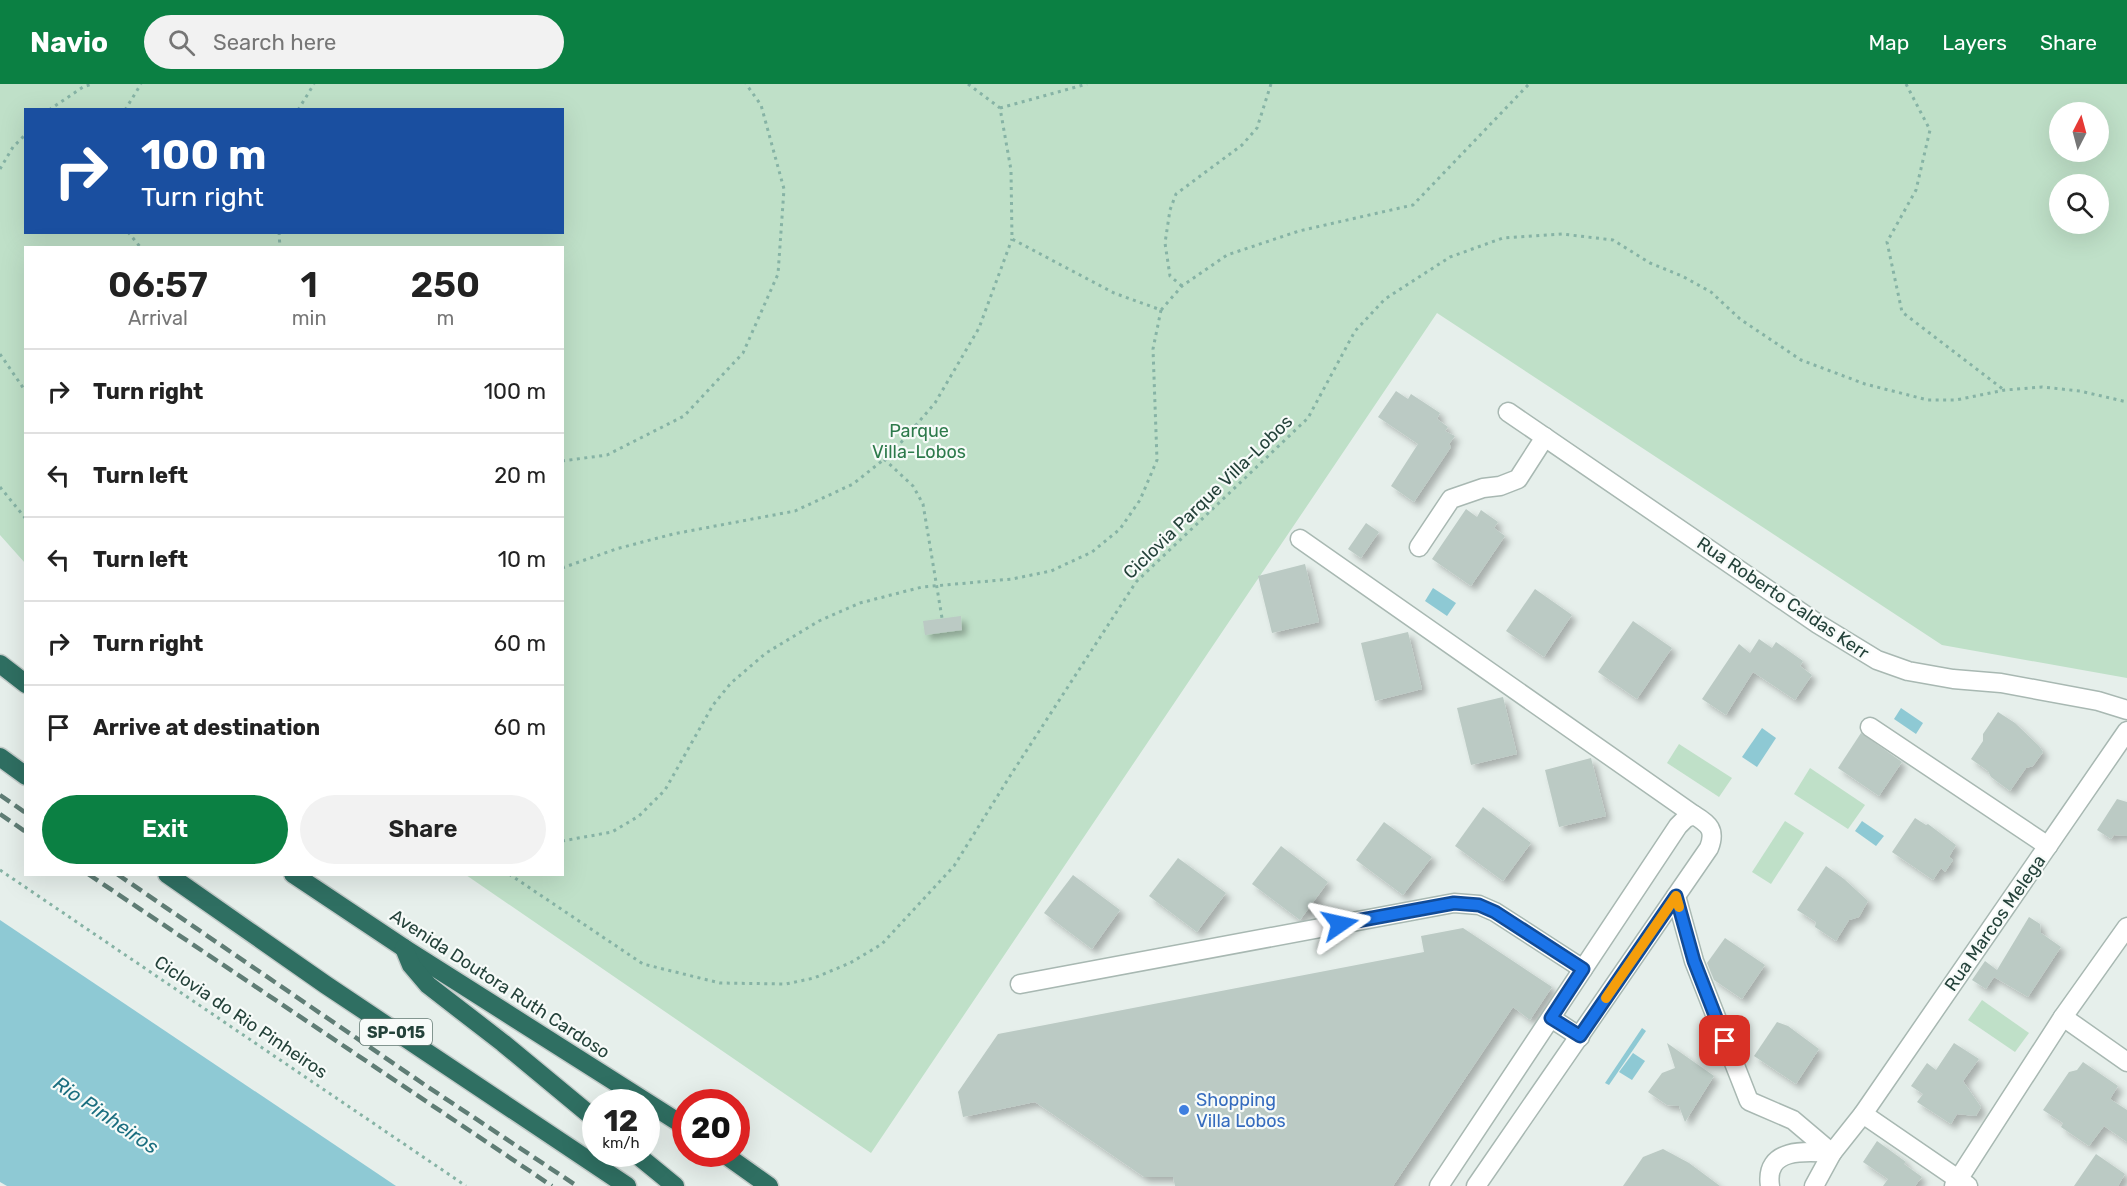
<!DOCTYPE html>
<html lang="en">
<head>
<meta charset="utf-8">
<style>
	:root { --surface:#fff; --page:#f2f2f2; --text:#222; --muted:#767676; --line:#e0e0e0; --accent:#0b8043 }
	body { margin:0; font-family:Rubik,sans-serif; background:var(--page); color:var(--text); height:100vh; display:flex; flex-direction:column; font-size:22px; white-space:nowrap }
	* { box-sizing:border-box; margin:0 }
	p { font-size:20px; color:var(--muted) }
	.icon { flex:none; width:33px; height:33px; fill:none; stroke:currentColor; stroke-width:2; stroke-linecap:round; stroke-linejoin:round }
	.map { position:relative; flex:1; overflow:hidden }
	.details { position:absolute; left:24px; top:162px; width:540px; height:630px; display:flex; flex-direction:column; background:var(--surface); border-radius:0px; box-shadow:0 6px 24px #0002 }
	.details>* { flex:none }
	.guide { position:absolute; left:24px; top:24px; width:540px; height:126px; border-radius:0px; box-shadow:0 6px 24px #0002; background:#1a4fa0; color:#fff; overflow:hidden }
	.needle { width:39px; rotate:6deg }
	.buttons { position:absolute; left:2049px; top:18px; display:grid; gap:12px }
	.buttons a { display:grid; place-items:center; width:60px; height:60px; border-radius:50%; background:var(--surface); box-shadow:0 6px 24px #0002; font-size:30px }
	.speed { position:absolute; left:582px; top:1005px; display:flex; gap:12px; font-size:30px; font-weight:700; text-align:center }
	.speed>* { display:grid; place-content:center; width:78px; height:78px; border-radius:50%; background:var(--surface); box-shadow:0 6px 24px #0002; line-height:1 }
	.speed small { font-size:15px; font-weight:400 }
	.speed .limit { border:9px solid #d22; background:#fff; color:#111 }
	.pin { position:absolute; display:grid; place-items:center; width:51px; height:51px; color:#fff; margin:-26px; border-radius:12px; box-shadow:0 3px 9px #0006 }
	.me { position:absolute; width:66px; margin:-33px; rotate:79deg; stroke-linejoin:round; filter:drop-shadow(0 0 4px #0008) }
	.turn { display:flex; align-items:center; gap:21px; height:126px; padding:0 18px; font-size:27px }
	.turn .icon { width:78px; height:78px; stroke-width:2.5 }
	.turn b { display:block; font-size:42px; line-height:51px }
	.eta { display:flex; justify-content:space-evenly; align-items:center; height:102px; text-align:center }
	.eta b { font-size:36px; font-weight:600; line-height:42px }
	.action { display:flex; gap:12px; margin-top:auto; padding:12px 18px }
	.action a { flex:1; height:69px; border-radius:36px; background:var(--accent); color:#fff; font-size:24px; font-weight:600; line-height:69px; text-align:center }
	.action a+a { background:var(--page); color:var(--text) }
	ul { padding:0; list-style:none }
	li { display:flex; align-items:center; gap:18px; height:84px; padding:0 18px; border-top:2px solid var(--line) }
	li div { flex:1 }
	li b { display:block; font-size:22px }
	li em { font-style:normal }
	header { display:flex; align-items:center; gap:36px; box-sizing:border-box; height:84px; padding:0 30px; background:var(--accent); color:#fff }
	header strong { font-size:28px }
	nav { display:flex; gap:33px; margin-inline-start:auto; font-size:21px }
	.search { width:420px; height:54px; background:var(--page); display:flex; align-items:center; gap:15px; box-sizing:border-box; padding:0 21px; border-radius:33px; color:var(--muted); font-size:22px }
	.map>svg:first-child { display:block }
	.green { fill:#bfe0c8; fill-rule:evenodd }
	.water { fill:#8ec9d4 }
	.building { fill:#bbcac4; filter:url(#shadow) }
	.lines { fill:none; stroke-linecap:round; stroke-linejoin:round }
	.minor-casing { stroke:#a8b8b2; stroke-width:21 }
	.highway-casing { stroke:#c2cac8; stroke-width:21 }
	.path { stroke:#86b3a5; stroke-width:3; stroke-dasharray:3 4.5; stroke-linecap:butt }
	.minor { stroke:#fff; stroke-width:18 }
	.highway { stroke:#2f6f62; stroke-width:18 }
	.rail { stroke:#5f7d75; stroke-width:4.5; stroke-dasharray:12 6; stroke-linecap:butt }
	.route-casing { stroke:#114b97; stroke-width:15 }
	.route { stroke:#1a73e8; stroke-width:10 }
	.slow { stroke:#f59e0b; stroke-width:10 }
	.shop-dot { fill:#3f7fe0; stroke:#f7fbf9; stroke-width:2 }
	.labels { text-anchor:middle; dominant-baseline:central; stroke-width:4.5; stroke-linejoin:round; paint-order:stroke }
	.shield { fill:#f7fbf9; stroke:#637a73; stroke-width:1.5 }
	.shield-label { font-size:16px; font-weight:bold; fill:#24423a }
	.park-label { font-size:18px; fill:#2d7a4b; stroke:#f7fbf9 }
	.street-label { font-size:18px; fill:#24423a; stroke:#f7fbf9 }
	.shop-label { font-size:18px; fill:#366cbe; stroke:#f7fbf9; text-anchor:start }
	.water-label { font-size:20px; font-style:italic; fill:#1c6f80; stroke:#f7fbf9 }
</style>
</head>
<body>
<header>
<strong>Navio</strong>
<div class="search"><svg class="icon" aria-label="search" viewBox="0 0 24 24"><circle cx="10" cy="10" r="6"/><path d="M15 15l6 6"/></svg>Search here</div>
<nav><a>Map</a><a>Layers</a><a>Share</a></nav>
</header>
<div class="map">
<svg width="2127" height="1102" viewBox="0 0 2127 1102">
	<defs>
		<filter id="shadow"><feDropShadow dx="5" dy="5" stdDeviation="3" flood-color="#0004"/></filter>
	</defs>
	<rect width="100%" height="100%" fill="#e6efeb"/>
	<g class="green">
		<path d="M0,0H2127V594L1942,561L1437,229L871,1069L466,791L562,790V164H26L25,479L0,451ZM26,26H562V148H26ZM2060,28H2098V68H2060ZM2060,100H2098V140H2060Z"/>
		<polygon points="1679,660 1732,694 1719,713 1667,679"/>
		<polygon points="1810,684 1865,721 1848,745 1794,710"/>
		<polygon points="1785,737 1804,749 1771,800 1752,788"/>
		<polygon points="1982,916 2029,949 2015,968 1968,936"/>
	</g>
	<g class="water">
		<polygon points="1433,504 1456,519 1447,532 1425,517"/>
		<polygon points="1901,624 1923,639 1916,650 1894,635"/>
		<polygon points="1762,644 1776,654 1757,683 1742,673"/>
		<polygon points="1862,737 1884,752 1876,762 1855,747"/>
		<polygon points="0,836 396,1102 7,1102 0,1098"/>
		<polygon points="1642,944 1646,947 1609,1001 1605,999"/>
		<polygon points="1633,969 1645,977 1632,996 1619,988"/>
	</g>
	<g class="building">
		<polygon points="1396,307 1408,315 1411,310 1440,329 1437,335 1448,343 1445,347 1455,352 1449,360 1451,363 1414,418 1391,402 1418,360 1378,333"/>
		<polygon points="1466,425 1477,433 1481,426 1498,438 1494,444 1505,452 1471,502 1432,475"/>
		<polygon points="1366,439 1379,448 1361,474 1348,465"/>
		<polygon points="1305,480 1319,538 1272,549 1258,492"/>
		<polygon points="1535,505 1572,531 1544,573 1506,547"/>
		<polygon points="961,532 962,546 925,551 923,537"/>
		<polygon points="1633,537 1672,564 1637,615 1598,588"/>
		<polygon points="1408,548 1422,605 1375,617 1361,559"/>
		<polygon points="1759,555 1772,564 1776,558 1803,577 1800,582 1812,591 1795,616 1753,588 1726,631 1702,615 1739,560 1750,569"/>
		<polygon points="1503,613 1517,670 1471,681 1457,624"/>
		<polygon points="1998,628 2015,639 2039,662 2043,668 2033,682 2026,684 2010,707 1991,693 1988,687 1971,675 1983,657 1983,650"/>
		<polygon points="1861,649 1902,678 1879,712 1838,684"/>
		<polygon points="1591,674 1606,732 1559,743 1545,686"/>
		<polygon points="2117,715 2127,718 2127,752 2114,751 2111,755 2097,746"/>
		<polygon points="1483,723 1531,759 1503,797 1455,762"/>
		<polygon points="1915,734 1926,741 1928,740 1956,761 1949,773 1953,776 1945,788 1941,784 1933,796 1892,768"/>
		<polygon points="1384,738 1432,773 1403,811 1356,776"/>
		<polygon points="1281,762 1328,798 1300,836 1252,800"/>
		<polygon points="1178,774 1226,809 1197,848 1149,812"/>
		<polygon points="1826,782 1844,795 1868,817 1859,833 1849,836 1836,857 1815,843 1816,838 1797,826"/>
		<polygon points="1073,791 1120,826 1092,865 1044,829"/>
		<polygon points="2029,833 2040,840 2041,849 2061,863 2028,913 1994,893 1986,905 1972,896 1985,877 1997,886"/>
		<polygon points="1463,844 1552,903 1530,936 1513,923 1393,1102 1175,1102 1173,1093 1144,1093 1035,1018 963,1033 958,1008 998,950 1424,868 1421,852"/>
		<polygon points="1725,854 1765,881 1742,915 1714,896 1707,879"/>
		<polygon points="1777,938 1788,942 1819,965 1796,1000 1754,972"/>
		<polygon points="1667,959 1714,992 1685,1038 1679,1022 1667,1021 1648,1008 1662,989 1675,984"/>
		<polygon points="1954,959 1979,975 1963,997 1981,1023 1976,1032 1957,1030 1951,1040 1917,1018 1923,1010 1911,1002 1927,979 1936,986"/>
		<polygon points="2083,978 2118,1002 2110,1015 2127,1026 2127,1058 2104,1042 2089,1062 2061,1043 2063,1039 2043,1026 2069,988 2077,986"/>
		<polygon points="1877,1057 1906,1078 1904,1080 1922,1093 1915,1102 1883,1102 1888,1095 1863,1078"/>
		<polygon points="1663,1065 1689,1079 1720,1102 1623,1102 1643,1073"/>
		<polygon points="2096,1070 2125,1090 2118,1102 2074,1102"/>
	</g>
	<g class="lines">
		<g class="minor-casing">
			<g id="minor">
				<polyline points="1508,328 1818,540 1877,576 1908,587 1953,595 2001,599 2098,617 2127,626"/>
				<polyline points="1300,455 1694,731"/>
				<polyline points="1419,463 1451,415 1483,404 1500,402 1518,395 1545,353"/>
				<polyline points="1870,643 2048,762"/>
				<polyline points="1676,812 1694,877 1749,1017 1793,1036 1832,1069"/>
				<polyline points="1020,900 1454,819 1479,821 1495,828 1583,885"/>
				<polyline points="2063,933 2127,978"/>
				<polyline points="1551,934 1580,953"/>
				<polyline points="1863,1030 1968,1102"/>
				<path d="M1439,1102L1678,742L1686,734L1694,731C1709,740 1716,746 1709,764L1476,1102"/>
				<path d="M1770,1102C1764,1063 1807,1067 1832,1069"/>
				<polyline points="1814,1102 1832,1069 1863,1030 2127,647"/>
				<polyline points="1954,1102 2063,933 2127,843"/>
			</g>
		</g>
		<g class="highway-casing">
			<g id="highway">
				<polyline points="0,580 26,600"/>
				<polyline points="0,673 26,692"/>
				<polyline points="167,790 326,901 627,1102"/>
				<polyline points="293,790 404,864 686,1043"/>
				<polyline points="404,864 411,881 428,901 503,959 596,1036"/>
				<polyline points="636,1070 675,1102"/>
				<polyline points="724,1070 769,1102"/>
			</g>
		</g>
		<g class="path">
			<polyline points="968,0 1000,24 1011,86 1012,155 1114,209 1161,226 1182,202 1227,171 1299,147 1413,121 1529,0"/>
			<polyline points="1906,0 1930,46 1916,106 1887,158 1902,228 2004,306"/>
			<polyline points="1000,24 1087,0"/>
			<polyline points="49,26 83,3 92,0"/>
			<polyline points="125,26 141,0"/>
			<polyline points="298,26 314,0"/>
			<polyline points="0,85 13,63 26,50"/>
			<polyline points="128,148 141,164"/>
			<polyline points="279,148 280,164"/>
			<polyline points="1182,202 1170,192 1165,159 1170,126 1176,110 1242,61 1257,44 1271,0"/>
			<polyline points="0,270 26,308"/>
			<polyline points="884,375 913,402 923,420 942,534"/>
			<polyline points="562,377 607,371 684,332 743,269 778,190 784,105 761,21 746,0"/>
			<polyline points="0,403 26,435"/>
			<polyline points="562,484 616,465 673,450 795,427 853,400 892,369 935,319 979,244 1012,155"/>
			<polyline points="562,757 612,748 639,732 665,706 713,621 731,599 766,569 819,537 860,519 922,503 1012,495 1051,487 1092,468 1120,445 1140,416 1157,376 1153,265 1161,226"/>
			<polyline points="0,786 466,1102"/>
			<polyline points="509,790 643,880 720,899 786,900 814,894 850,879 882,860 954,782 1010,692 1136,498 1308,334 1355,247 1385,215 1450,173 1503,154 1562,150 1613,156 1650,179 1682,192 1711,208 1740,235 1801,276 1865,300 1928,316 1956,316 2005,306 2042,303 2080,307 2127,318"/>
		</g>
		<use href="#minor" class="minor"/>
		<use href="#highway" class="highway"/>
		<g class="rail">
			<polyline points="0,711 26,729"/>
			<polyline points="0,730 26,748"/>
			<polyline points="88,790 552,1102"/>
			<polyline points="117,790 425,1001 577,1102"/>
		</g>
	</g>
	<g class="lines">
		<g class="route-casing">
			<polyline id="route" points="1340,840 1454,819 1479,821 1495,828 1583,885 1551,934 1580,952 1676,812 1694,877 1725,957"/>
		</g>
		<use href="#route" class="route"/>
		<polyline class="slow" points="1606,914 1676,812 1679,823"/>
	</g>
	<circle class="shop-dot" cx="1184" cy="1026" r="6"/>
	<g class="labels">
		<rect class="shield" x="360" y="935" width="72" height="26" rx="4.5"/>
		<g class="shield-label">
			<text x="396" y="948">SP-015</text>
		</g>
		<g class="park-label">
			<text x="919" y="347">Parque<tspan x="919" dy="21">Villa-Lobos</tspan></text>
		</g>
		<g class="street-label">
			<text transform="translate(1208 413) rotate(-44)">Ciclovia Parque Villa-Lobos</text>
			<text transform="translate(1783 514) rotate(34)">Rua Roberto Caldas Kerr</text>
			<text transform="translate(1995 839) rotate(-55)">Rua Marcos Melega</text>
			<text transform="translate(500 900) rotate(33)">Avenida Doutora Ruth Cardoso</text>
			<text transform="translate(241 933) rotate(34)">Ciclovia do Rio Pinheiros</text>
		</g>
		<g class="shop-label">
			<text x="1196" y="1016">Shopping<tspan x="1196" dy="21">Villa Lobos</tspan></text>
		</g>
		<g class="water-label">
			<text transform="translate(106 1031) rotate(34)">Rio Pinheiros</text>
		</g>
	</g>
</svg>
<div class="buttons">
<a><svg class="needle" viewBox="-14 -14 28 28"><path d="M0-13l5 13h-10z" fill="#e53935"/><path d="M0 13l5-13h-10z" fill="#767676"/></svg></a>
<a><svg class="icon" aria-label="search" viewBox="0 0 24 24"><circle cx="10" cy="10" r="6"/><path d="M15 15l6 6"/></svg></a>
</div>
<div class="speed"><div>12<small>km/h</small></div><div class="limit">20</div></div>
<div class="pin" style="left:1725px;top:957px;background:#d93025"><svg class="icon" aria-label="arrive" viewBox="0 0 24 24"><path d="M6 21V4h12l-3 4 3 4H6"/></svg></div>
<svg class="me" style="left:1340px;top:840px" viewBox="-20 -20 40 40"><path d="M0-17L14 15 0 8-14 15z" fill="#1a73e8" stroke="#fff" stroke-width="4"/></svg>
<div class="guide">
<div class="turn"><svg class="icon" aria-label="right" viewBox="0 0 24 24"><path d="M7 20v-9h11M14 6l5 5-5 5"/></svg><div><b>100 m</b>Turn right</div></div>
</div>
<section class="details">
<div class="eta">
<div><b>06:57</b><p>Arrival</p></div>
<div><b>1</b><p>min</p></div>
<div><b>250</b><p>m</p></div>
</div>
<ul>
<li><svg class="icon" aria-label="right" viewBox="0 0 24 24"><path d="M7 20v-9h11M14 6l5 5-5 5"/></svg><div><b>Turn right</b></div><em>100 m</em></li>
<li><svg class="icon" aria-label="left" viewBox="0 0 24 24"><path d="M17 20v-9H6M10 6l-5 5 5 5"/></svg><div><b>Turn left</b></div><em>20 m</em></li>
<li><svg class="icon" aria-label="left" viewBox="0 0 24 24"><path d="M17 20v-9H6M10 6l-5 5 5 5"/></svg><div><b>Turn left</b></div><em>10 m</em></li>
<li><svg class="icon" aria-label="right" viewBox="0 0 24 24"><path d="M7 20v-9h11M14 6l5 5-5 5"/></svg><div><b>Turn right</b></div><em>60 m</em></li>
<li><svg class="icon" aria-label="arrive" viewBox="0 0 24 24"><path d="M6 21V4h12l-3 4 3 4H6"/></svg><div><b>Arrive at destination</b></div><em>60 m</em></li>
</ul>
<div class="action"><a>Exit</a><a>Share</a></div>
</section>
</div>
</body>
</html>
